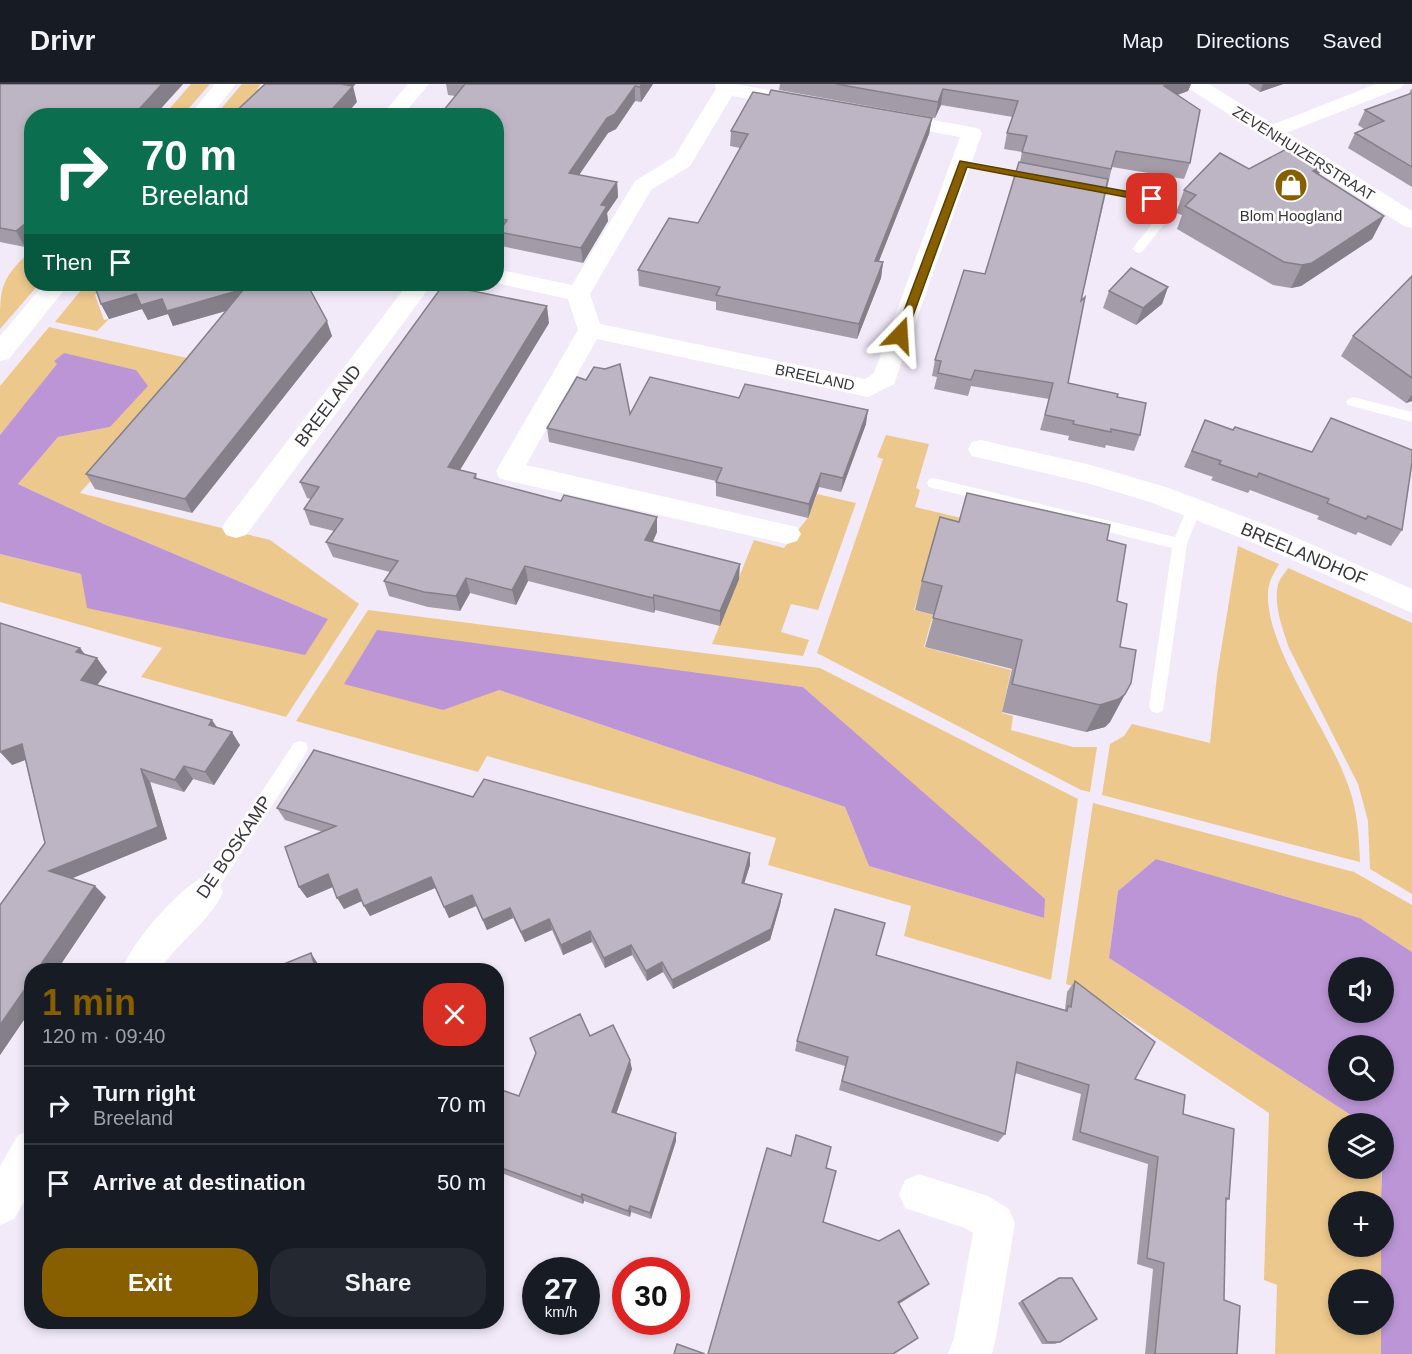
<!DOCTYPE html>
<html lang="en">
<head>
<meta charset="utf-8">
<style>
	:root { --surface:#171b24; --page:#242831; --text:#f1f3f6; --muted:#9ea1a6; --line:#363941; --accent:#885f00 }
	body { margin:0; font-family:Arial,sans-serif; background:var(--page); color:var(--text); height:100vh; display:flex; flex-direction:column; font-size:22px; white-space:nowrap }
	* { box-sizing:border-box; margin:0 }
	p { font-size:20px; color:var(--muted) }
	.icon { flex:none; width:33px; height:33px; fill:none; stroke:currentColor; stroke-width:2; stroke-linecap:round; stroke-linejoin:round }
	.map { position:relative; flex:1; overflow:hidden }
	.sheet { position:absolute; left:24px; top:879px; width:480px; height:366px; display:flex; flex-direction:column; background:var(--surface); border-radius:24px; box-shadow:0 3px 9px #0003 }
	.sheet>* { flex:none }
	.banner { position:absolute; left:24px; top:24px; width:480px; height:183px; border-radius:24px; box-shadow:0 3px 9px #0003; background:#0b6e4f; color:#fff; overflow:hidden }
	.fabs { position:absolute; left:1328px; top:873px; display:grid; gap:12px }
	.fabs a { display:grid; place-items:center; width:66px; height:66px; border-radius:50%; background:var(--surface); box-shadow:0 3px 9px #0003; font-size:30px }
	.speed { position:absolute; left:522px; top:1173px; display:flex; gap:12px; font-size:30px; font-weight:700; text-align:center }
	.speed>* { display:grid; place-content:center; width:78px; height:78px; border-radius:50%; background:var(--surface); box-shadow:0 3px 9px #0003; line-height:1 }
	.speed small { font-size:15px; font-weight:400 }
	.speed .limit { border:9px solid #d22; background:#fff; color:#111 }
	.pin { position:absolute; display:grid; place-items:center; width:51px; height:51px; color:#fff; margin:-26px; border-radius:12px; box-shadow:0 3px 9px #0006 }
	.me { position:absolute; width:66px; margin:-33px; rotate:20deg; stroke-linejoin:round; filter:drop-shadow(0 0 4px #0008) }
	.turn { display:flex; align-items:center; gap:21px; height:126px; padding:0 18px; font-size:27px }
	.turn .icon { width:78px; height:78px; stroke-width:2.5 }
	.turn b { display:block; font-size:42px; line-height:51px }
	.then { display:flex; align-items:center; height:57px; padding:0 18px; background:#0003; gap:12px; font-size:22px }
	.round { display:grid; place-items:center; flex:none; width:63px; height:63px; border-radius:24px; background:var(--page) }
	.head { display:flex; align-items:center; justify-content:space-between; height:102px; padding:0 18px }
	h1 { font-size:36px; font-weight:600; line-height:45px; color:var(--accent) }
	.button { display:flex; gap:12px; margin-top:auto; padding:12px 18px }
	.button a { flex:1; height:69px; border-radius:24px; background:var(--accent); color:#fff; font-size:24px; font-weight:600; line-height:69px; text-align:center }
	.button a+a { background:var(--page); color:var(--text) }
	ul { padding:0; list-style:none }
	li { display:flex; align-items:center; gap:18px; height:78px; padding:0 18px; border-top:2px solid var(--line) }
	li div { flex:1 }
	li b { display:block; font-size:22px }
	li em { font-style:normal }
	header { display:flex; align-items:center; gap:36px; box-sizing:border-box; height:84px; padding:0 30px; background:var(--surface); border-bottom:2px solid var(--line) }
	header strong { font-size:28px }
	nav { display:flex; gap:33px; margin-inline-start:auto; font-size:21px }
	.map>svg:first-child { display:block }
	.green { fill:#edc88c; fill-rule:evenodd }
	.water { fill:#bb95d5; fill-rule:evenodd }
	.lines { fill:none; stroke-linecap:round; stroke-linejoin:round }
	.service { fill:#fff; fill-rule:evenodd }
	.minor { fill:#fff; fill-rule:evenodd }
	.tertiary { fill:#fff; fill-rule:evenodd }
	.wall { fill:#a39ca8 }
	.shaded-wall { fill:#847f88 }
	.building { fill:#bdb5c3; stroke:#847f88; stroke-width:1.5 }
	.route { fill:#885f00; stroke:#583e00; stroke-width:1.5 }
	.labels { text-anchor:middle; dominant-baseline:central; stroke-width:5; stroke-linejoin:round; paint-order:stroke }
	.far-street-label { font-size:15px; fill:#38353b; stroke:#fff }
	.far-poi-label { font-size:15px; fill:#38353b; stroke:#fff }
	.street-label { font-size:18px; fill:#38353b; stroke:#fff }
</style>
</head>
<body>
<header>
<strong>Drivr</strong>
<nav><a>Map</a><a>Directions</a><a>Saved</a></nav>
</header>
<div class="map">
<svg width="1412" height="1270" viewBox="0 0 1412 1270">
	<rect width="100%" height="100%" fill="#f2eaf9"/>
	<g class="green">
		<polygon points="191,0 210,0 183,31 164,31"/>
		<polygon points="242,0 261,0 257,5 270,7 245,31 215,32"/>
		<path d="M31,166L32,200H39L0,245C0,202 0,197 31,166Z"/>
		<polygon points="86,200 106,200 95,211 104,236 109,235 97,247 55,238"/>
		<polygon points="49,243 196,276 80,409 270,456 359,520 286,633 141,593 162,564 0,518 0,470 81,490 328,535 106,441 18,400 58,353 110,343 136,286 64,270 54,277 58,280 0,351 0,302"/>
		<polygon points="886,351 929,360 916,404 920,406 915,423 1071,460 933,464 914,526 933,531 924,563 1011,586 1002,629 1013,632 1011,646 1073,663 1097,663 1090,708 1081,706 817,569 883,375 877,373"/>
		<polygon points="817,410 856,419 818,526 791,520 781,548 809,556 803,572 712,560 754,456 784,464 807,435"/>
		<path d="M1238,462L1279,480C1274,489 1268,498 1268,509C1265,560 1326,643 1345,693C1357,721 1359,749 1360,778L1102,711L1110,660L1124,652L1132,640L1210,659L1217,591Z"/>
		<path d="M1288,484L1412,539V810L1370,785L1368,737L1358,700L1289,564C1283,546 1273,520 1278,501C1279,495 1285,489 1288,484Z"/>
		<path d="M368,526L820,584L1078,715L1051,896L904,852L911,822L768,781L776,754L487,672L478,688L296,637ZM654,584L803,603L940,724L1044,834L869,782L845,723L499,606Z"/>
		<polygon points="1093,719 1354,788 1412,821 1412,868 1360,834 1156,775 1118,807 1109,874 1363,1039 1338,1040 1338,1084 1381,1085 1381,1117 1338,1118 1338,1162 1381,1163 1381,1195 1338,1196 1338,1240 1381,1241 1381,1270 1275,1270 1277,1201 1264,1196 1269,1029 1085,906 1066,900"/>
	</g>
	<g class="water">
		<polygon points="64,269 136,286 148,302 110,343 58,353 18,400 106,441 328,535 305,571 87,524 81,490 0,470 0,351 57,280 54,277"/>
		<polygon points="377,546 803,603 1045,815 1044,834 869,782 845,723 499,606 443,626 344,600"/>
		<path d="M1156,775L1360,834L1412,868V1270H1381V1241L1383,1240V1196L1381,1195V1163L1383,1162V1118L1381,1117L1383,1040L1363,1039L1109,874L1118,807ZM1338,884H1383V928H1338ZM1338,962H1383V1006H1338Z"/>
	</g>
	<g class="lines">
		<g class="service">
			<polygon points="963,76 1036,90 1042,93 1036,96 959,81 959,77"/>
			<polygon points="1085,99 1175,116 1181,119 1142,168 1138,169 1132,165 1167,121 1081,104 1081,100"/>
			<polygon points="1353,313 1412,328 1412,338 1348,321 1346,318 1348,315"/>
			<polygon points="934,394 1175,453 1189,420 1199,420 1201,424 1187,460 1163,627 1157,629 1151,627 1149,622 1172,464 929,403 927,399 929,395"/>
			<polygon points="300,657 306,659 308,664 306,669 212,814 206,816 200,814 197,808 200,802 294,659"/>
		</g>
		<g class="minor">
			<polygon points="408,0 429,0 402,32 381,32"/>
			<polygon points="715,0 735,0 795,11 802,13 805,17 802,21 795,23 732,12 690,82 651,106 590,210 600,240 865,295 874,289 960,53 888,40 881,38 878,34 881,30 888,28 972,43 979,45 982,49 894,300 868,313 597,255 526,381 797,443 801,450 797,457 787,460 509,397 499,394 496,387 578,246 568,215 496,199 496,185 572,201 635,97 674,73 716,5"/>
			<polygon points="1376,0 1404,0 1401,4 1278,52 1271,54 1264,52 1261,48 1264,44"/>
			<polygon points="408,200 432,200 246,451 236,454 226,451 222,444 226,437"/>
			<polygon points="981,356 1087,380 1169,404 1279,446 1412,505 1412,529 1259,461 1150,418 1087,399 972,372 968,365 972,358"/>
			<path d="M206,792L218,797L223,808C210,838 177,858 160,886H122C132,858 179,803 206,792Z"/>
			<polygon points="32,1046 32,1105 14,1135 0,1141 0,1082 18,1051"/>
			<polygon points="919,1090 988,1112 1009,1125 1015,1139 996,1254 992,1270 948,1270 954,1254 973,1149 965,1144 905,1124 899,1110 905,1096"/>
		</g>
		<g class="tertiary">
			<polygon points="215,0 236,0 211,32 189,32"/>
			<polygon points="1185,0 1209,0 1412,127 1412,144 1404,142 1188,4"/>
			<polygon points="44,200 69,200 9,275 0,277 0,252"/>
		</g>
	</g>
	<g class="wall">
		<polygon points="0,0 183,0 154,32 25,163 0,158"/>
		<polygon points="446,0 653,0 641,18 635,17 616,45 608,49 579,91 617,98 618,113 607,129 608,137 583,179 501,162 499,149 496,148 496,32 455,12 448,11"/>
		<polygon points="780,0 1191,0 1188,7 1177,11 1190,79 1184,95 1112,83 1081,217 1068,299 1117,313 1140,351 1134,367 1106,361 1105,364 1068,356 1069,352 1040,346 1049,315 971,302 968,312 934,305 937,293 932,292 935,276 985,190 1020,78 1022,68 1004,65 1007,49 1013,33 941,21 935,34 779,6"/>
		<polygon points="1248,0 1283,0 1260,8"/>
		<polygon points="1411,5 1412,5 1412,103 1348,64 1355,49 1364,45 1358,41 1365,26 1409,10"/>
		<polygon points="932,34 929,50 879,177 883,178 881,194 857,255 716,226 716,218 639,202 638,186 698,139 740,64 730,62 731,47"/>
		<polygon points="1249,85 1319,90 1384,132 1372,155 1301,202 1291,204 1273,201 1177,145 1182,131 1176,129 1184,106"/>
		<polygon points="1412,192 1412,317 1406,319 1341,272 1353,252"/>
		<polygon points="307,200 332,252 192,429 95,405 86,390 178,285 226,227 173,242 168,230 148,236 142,225 109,235 101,220"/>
		<polygon points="1168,203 1162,220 1136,241 1103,224 1109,207"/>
		<polygon points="549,239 460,386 476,390 477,395 561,417 657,433 657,448 653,458 739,495 720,542 655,526 654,529 528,497 516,521 470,509 460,527 428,523 389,512 384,497 390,488 333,473 326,458 334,447 310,441 304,425 311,415 307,414 300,398"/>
		<polygon points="605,285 630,330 739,314 866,340 841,408 819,403 808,434 716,412 716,397 549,358 547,344 586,296"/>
		<polygon points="1205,336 1402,446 1391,462 1358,448 1356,451 1317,435 1319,432 1250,406 1248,409 1211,396 1213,393 1184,383"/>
		<polygon points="959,438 1107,456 1117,517 1120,563 1131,599 1110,638 1105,643 1086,648 1002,628 1012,585 925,563 934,531 915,526 922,497"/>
		<polygon points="80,564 85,571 107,588 97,601 217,644 240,661 214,701 193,695 184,708 150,698 167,755 72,794 106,813 57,886 32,886 32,924 0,971 0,821 45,759 25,676 12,681"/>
		<polygon points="473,713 750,781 744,799 782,810 780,821 770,856 673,905 663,888 647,897 632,871 605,884 592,858 563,871 552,846 525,858 513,834 487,846 476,822 449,834 435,804 370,832 362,817 344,825 333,803 307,814 299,803 323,748 285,736 277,724"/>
		<polygon points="876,871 1065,926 1067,908 1075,897 1135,995 1183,1030 1229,1115 1226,1117 1224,1216 1237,1270 1145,1270 1153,1185 1137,1180 1148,1080 1072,1056 1081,1010 1015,989 1005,1050 998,1058 839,1006 845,982 795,967 797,957"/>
		<polygon points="590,952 632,985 616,1030 676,1049 676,1057 651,1135 631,1128 630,1133 584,1117 583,1120 496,1087 496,1004 519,1012"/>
		<polygon points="1059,1194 1060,1258 1055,1260 1042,1260 1018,1219"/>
	</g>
	<g class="shaded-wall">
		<polygon points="162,0 183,0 154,32 133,32"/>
		<polygon points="337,0 356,0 353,2 357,18 345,32 326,32"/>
		<polygon points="642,0 653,0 641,18 640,3"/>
		<polygon points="1169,0 1191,0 1188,7 1158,18 1164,2"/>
		<polygon points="1263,0 1283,0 1260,8"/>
		<polygon points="635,2 635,17 616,45 608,49 570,104 569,89 607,34"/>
		<polygon points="943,5 941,21 935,34 938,18"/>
		<polygon points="932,34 929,50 873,192 875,177"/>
		<polygon points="1323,81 1313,104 1313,87"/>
		<polygon points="617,98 618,113 607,129 608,137 583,179 581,164 601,121"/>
		<polygon points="1384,132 1372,155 1301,202 1291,204 1302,181"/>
		<polygon points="32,134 32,158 25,163 16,147"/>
		<polygon points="883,178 881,194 857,255 859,240"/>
		<polygon points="1168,203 1162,220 1136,241 1143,224"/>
		<polygon points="244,205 250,220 173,242 168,230 148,236 142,225 109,235 101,220 136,210 162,215"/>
		<polygon points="547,222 549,239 452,399 448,383"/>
		<polygon points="327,237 332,252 192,429 185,415"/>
		<polygon points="1412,310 1412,317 1406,319"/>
		<polygon points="868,326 866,340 841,408 843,394"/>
		<polygon points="821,389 819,403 808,434 809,420"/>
		<polygon points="657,433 657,448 646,472 645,456"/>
		<polygon points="740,480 739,495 720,542 720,527"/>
		<polygon points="525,482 528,497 516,521 512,506"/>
		<polygon points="466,494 470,509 460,527 456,512"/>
		<polygon points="654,511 655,526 654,529 653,514"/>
		<polygon points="80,564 90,577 76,568"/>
		<polygon points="97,574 107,588 91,609 81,596"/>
		<polygon points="1125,610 1110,638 1105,643 1086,648 1100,621"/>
		<polygon points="212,636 221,649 209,641"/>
		<polygon points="232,648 240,661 214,701 205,688"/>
		<polygon points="22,660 33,673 12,681 0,668"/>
		<polygon points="184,682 193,695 184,708 175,696"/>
		<polygon points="141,685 150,698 167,755 61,799 49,787"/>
		<polygon points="750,769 750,781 741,810 742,799"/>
		<polygon points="328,790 335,802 307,814 299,803"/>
		<polygon points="431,793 435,804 370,832 364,822"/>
		<polygon points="95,802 106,813 57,886 37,886"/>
		<polygon points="357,805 364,816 344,825 337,814"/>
		<polygon points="782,810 780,821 770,856 673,905 672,896"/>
		<polygon points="472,811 476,822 449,834 444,823"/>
		<polygon points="510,824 513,834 487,846 483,836"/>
		<polygon points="549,835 552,846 525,858 521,848"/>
		<polygon points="590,847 592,858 563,871 561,861"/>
		<polygon points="631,861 632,871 605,884 604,874"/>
		<polygon points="311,869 318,880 320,886 316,886"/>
		<polygon points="662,878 663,888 647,897 646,887"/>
		<polygon points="32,895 32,924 0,971 0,941"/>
		<polygon points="630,976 632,985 614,1036 612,1028"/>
		<polygon points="676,1049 676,1057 651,1135 650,1129"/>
		<polygon points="582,1110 584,1117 583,1120 581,1113"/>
		<polygon points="630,1122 631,1128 630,1133 628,1127"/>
		<polygon points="929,1200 924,1204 894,1223 898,1218"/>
	</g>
	<g class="building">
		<polygon points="0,0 162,0 133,32 32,32 32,134 16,147 0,144"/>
		<polygon points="265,0 341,0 353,2 326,32 231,32"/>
		<polygon points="465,0 642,0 640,3 635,2 615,30 607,34 569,89 617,98 601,121 607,122 581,164 499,148 507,136 496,134 496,32 439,32"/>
		<polygon points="836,0 1169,0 1164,2 1200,26 1190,79 1116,67 1111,85 1022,68 1027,52 1007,49 1018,17 943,5 938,18"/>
		<polygon points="771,6 932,34 875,177 883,178 859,240 716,211 720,203 638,186 669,134 698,139 748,50 731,47 753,8 769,11"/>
		<polygon points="1412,9 1412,83 1355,49 1384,37 1365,26"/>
		<polygon points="1290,63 1323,81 1313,87 1384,132 1312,179 1302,181 1284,178 1185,122 1196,111 1184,106 1220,69 1249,85"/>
		<polygon points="1019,78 1108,95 1081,217 1085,213 1068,299 1118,310 1117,313 1146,319 1140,351 1111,345 1111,348 1073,340 1074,337 1045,331 1053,299 975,286 971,296 938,289 941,277 935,276 964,186 985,190"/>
		<polygon points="1131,184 1168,203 1143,224 1109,207"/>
		<polygon points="1412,192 1412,294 1353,252"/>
		<polygon points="94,200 307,200 327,237 185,415 86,390 178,285 244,205 167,227 162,215 141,221 136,210 101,220"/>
		<polygon points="443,201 547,222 448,383 476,390 474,394 561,417 564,411 657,433 645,456 740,480 720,527 654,511 653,514 525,482 512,506 466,494 456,512 424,508 384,497 398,477 326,458 343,435 304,425 319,403 300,398"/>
		<polygon points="620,280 630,330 650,293 739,314 745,300 868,326 843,394 821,389 809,420 716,398 722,384 547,344 577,293 586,296 594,283 605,285"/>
		<polygon points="1331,334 1412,366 1412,378 1402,446 1368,432 1366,435 1327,419 1329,415 1259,389 1257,393 1219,380 1221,377 1192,367 1205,336 1233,346 1235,343 1312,368"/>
		<polygon points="967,409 1110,441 1107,456 1126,461 1117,517 1127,520 1120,563 1136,566 1131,599 1125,610 1119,615 1100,621 1012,600 1022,556 933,534 942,502 922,497 940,433 959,438"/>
		<polygon points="0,539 80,564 76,568 97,574 81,596 212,636 209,641 232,648 205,688 184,682 175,696 141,685 158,743 49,787 95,802 37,886 32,886 32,895 0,941 0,821 45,759 22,660 0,668"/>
		<polygon points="314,666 473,713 484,695 750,769 742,799 782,810 771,845 672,896 662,878 646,887 631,861 604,874 590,847 561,861 549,835 521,848 510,824 483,836 472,811 444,823 431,793 364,822 357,805 337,814 328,790 299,803 285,763 336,742 277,724"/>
		<polygon points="835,825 885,839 876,871 1067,927 1068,922 1071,923 1075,897 1155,958 1135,995 1185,1011 1183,1030 1234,1045 1229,1115 1226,1114 1224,1216 1240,1222 1237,1270 1155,1270 1164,1179 1147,1174 1158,1073 1080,1048 1089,1001 1017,978 1005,1050 842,997 848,973 797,957"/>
		<polygon points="311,869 316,886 269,886"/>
		<polygon points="349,882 351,886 339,886"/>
		<polygon points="580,930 590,952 613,941 630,976 612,1028 676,1049 650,1129 630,1122 628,1127 582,1110 581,1113 496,1082 496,1004 519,1012 536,969 530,954"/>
		<polygon points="796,1051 831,1063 826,1084 836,1087 823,1138 879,1157 899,1146 929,1200 898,1218 918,1254 893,1270 708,1270 767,1064 791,1072"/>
		<polygon points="1059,1194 1072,1194 1097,1235 1060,1258 1047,1258 1022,1217"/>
		<polygon points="677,1260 705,1270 674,1270"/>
	</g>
	<polygon class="route" points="960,77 1152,112 1156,115 1152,118 967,83 906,251 904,254 897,254 895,251"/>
	<defs>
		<g id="shop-disc" transform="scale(1.725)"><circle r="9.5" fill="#885f00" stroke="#fff"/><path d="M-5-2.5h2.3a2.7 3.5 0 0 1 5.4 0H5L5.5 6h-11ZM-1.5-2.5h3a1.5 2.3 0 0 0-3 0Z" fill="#fff"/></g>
	</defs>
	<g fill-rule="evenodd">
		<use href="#shop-disc" x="1291" y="101"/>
	</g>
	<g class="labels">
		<g class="far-street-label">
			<text transform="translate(1304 69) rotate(32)">ZEVENHUIZERSTRAAT</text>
			<text transform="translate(815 293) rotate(12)">BREELAND</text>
		</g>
		<g class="far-poi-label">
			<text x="1291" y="131">Blom Hoogland</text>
		</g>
		<g class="street-label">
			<text transform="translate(328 322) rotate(-53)">BREELAND</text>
			<text transform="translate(1304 470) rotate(23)">BREELANDHOF</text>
			<text transform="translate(234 763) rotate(-56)">DE BOSKAMP</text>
		</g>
	</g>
</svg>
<div class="fabs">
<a><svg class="icon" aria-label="sound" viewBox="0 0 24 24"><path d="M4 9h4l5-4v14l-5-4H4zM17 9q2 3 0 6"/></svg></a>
<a><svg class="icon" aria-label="search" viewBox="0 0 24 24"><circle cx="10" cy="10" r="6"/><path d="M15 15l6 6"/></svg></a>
<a><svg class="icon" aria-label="layers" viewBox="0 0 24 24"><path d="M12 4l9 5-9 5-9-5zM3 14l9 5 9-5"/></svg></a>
<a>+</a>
<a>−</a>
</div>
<div class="speed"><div>27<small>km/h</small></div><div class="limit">30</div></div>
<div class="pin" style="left:1152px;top:115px;background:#d93025"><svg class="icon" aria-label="arrive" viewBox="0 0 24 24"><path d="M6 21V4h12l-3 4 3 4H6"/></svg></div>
<svg class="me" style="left:900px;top:251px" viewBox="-20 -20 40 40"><path d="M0-17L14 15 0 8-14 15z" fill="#885f00" stroke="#fff" stroke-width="4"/></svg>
<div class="banner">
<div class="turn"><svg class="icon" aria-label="right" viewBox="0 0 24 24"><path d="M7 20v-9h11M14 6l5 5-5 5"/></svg><div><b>70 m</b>Breeland</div></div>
<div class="then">Then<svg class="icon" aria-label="arrive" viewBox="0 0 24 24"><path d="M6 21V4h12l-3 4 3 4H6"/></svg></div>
</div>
<section class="sheet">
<div class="head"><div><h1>1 min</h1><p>120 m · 09:40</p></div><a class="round" style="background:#d93025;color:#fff"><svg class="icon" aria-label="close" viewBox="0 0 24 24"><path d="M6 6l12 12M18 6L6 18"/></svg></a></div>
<ul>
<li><svg class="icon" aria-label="right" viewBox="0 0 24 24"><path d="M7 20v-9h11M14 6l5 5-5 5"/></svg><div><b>Turn right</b><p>Breeland</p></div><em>70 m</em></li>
<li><svg class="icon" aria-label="arrive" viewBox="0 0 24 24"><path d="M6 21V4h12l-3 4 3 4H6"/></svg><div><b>Arrive at destination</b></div><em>50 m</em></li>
</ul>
<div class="button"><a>Exit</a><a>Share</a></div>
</section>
</div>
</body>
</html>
